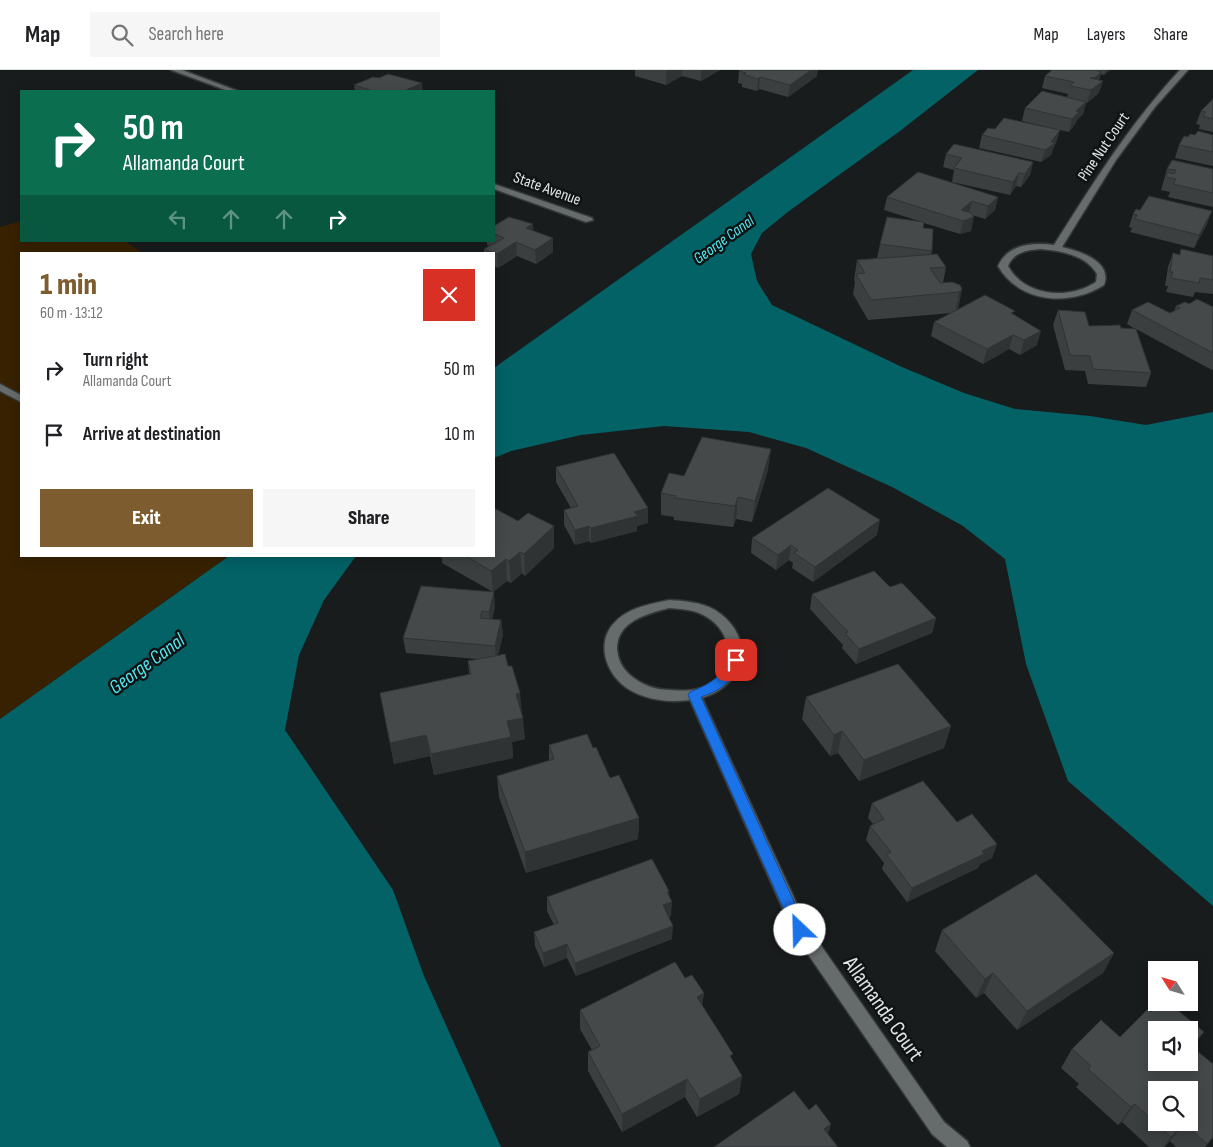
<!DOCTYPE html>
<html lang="en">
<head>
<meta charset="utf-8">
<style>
	:root { --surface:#fff; --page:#f6f6f6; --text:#202124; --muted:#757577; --line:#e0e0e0; --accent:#7d5d2f }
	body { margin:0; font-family:"Sofia Sans Condensed",sans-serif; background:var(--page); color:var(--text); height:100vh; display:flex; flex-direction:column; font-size:19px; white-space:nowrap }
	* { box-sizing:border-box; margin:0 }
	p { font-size:16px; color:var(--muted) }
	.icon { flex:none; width:28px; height:28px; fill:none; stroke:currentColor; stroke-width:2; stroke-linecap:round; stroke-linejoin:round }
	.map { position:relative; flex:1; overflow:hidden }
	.drawer { position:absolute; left:20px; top:182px; width:475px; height:305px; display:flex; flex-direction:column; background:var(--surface); border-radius:0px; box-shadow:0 2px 12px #0003 }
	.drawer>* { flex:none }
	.top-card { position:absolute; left:20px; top:20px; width:475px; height:152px; border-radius:0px; box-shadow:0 2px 12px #0003; background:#0b6e4f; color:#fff; overflow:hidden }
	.needle { width:32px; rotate:307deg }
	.controls { position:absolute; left:1148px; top:891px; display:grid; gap:10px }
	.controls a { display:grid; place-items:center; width:50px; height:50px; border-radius:0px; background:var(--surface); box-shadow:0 2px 12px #0003; font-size:25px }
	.pin { position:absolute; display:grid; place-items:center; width:42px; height:42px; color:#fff; margin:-21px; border-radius:10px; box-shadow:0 2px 8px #0006 }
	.me { position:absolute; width:55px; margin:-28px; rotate:336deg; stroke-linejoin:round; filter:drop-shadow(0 0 4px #0008) }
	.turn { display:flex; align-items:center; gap:18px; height:105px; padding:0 20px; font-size:22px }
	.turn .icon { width:65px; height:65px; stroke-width:2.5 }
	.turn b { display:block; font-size:35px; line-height:42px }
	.lanes { display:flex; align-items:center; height:48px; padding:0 20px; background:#0003; justify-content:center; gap:25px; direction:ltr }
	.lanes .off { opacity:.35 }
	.round { display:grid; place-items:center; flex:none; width:52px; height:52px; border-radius:0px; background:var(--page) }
	.overview { display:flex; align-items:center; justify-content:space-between; height:85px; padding:0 20px }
	h1 { font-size:30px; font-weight:800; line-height:38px; color:var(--accent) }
	.button { display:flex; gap:10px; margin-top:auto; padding:10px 20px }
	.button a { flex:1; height:58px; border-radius:0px; background:var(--accent); color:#fff; font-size:20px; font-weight:800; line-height:58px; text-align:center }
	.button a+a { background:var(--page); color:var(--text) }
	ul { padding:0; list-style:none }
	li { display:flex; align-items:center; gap:15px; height:65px; padding:0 20px }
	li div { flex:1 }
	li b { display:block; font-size:19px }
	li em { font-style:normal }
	header { display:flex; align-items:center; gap:30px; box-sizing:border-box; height:70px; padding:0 25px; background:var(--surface); border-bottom:1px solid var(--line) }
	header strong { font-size:24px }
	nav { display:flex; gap:28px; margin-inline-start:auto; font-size:18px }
	.search { width:350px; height:45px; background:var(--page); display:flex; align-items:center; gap:12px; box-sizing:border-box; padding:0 18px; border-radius:0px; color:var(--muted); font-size:19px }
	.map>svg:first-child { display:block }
	.green { fill:#372100 }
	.water { fill:#036266 }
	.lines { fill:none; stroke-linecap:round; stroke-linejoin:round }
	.street-casing { stroke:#353838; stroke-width:3 }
	.street { fill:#666b6b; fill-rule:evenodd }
	.wall { fill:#3b3f40 }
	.shaded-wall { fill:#303334 }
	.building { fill:#45494a; stroke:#303334; fill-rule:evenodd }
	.route { fill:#1a73e8; stroke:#114b97 }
	.labels { text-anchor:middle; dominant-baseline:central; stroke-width:5; stroke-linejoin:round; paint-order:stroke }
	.far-street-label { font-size:16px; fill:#e1e4e4; stroke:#101314 }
	.far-water-label { font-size:16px; font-style:italic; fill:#52e9f1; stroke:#101314 }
	.water-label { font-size:20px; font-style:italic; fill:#52e9f1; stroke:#101314 }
	.near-street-label { font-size:22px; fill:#e1e4e4; stroke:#101314 }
</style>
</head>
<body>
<header>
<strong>Map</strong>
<div class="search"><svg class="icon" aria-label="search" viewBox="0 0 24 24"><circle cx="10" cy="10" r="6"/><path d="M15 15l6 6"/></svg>Search here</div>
<nav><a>Map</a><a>Layers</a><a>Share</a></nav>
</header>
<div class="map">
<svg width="1213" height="1077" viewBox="0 0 1213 1077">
	<rect width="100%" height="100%" fill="#191c1d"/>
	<polygon class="green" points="21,151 21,171 125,171 144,184 21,184 21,486 229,486 0,649 0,157"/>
	<g class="water">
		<polygon points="913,0 978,0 900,61 789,141 762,163 751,184 757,211 772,235 902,297 964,323 1015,339 1090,346 1146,355 1213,342 1213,836 1068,711 1026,594 1005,489 963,456 892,417 806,378 749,362 664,356 581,365 511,381 494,388 494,298"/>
		<polygon points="229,486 356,486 324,530 299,585 285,660 393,820 424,906 501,1077 0,1077 0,649"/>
	</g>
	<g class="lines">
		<g class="street-casing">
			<g id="street">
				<polygon points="171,0 182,0 238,21 228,21"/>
				<path d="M1180,0H1188L1155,37L1116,90L1062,177C1079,181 1113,191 1104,215C1070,237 1019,233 998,196C1008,174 1033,172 1054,175C1094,112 1129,55 1180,0ZM1041,179C1061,181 1086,185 1097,204L1096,212C1069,230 1025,227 1008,196C1014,182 1027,180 1041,179Z"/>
				<polygon points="494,114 592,148 593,150 586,152 494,119"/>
				<polygon points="0,314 21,325 21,332 0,321"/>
				<path d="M669,530C684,531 701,532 715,540C756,566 748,614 702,628L806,854L944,1052L967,1071L970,1077H947L932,1064L794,864L690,630C670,633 647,630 630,620C606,606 594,572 616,551C630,537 651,534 669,530ZM669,538C679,539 690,539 699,543C732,556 741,599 706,616C696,621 683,621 672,620C656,620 643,616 630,605C622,598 618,590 617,579C617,551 647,544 669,538Z"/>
			</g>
		</g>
		<use href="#street" class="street"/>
	</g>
	<g class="wall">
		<polygon points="635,0 720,0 701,11 682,6 666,15 635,6"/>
		<polygon points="1052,0 1110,0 1104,5 1101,4 1099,10 1099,23 1087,33 1086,32 1083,44 1077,50 1075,54 1069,62 1060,60 1056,73 1054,76 1051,85 1041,92 979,78 982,65 995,59 1059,60 1022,51 1025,38 1067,27 1068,24 1042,18 1045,6"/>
		<polygon points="739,1 817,6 788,27 759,19 757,21 742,17 742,14 738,13"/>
		<polygon points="354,15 423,21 355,21"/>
		<polygon points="1213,29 1213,62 1199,59 1200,55 1196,54 1201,41"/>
		<polygon points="1195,65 1213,65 1213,96 1175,88 1179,75 1188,67"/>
		<polygon points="946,84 1033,92 1030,105 1021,117 1016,116 1010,125 952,112 954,100 943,97"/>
		<polygon points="1167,99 1213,99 1213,137 1168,127 1170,122 1161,120"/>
		<polygon points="887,127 998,127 995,140 985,149 972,145 971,161 960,164 924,153 923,158 932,181 931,184 946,197 943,213 962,219 958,239 957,240 1014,245 1037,275 1020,285 1009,279 983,294 931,266 934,252 952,243 868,250 853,224 855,212 854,210 857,190 879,188 877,188 880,174 919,151 884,140"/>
		<polygon points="1133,144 1207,154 1194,178 1130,162 1132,158 1129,157"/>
		<polygon points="533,154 533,161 553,182 536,194 517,186 498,198 494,196 494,184 484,184 484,179 490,176 487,175 487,171 494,171 494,156"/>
		<polygon points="1181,179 1213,186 1213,224 1195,222 1193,227 1166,222 1168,216 1165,216 1168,197 1173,183 1179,185"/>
		<polygon points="1189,234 1213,237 1213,299 1212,300 1136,259 1151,303 1146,317 1088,314 1085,301 1065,300 1053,255 1058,240 1089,256 1135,259 1127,254 1132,240 1170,243 1174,241 1176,236"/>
		<polygon points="556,397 648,453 637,456 637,461 591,473 589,471 575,475 564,455 564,440 571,438 556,412"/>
		<polygon points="768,400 752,452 736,449 733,457 674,450 674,447 661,445 661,423 684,406"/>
		<polygon points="494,438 554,478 525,506 522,503 511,513 507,511 493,522 442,493 442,488 438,486 494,486"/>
		<polygon points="877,465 813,512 792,498 793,493 789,490 776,500 751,483 752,468"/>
		<polygon points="421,516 495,537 492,549 501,550 503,565 498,585 521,643 525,669 512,672 513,688 434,705 430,686 394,694 380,623 469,604 468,591 477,589 406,583 403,568"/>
		<polygon points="890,517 936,548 932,563 856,594 842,578 843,575 810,539 812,524"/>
		<polygon points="806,627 951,656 944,678 859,711 838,683 830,686 802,649"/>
		<polygon points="549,675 593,678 610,708 639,748 638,769 526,803 499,727 497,706 549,691"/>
		<polygon points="872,733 957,752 997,774 992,788 980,794 978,798 907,832 882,799 884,793 866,770 870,756 873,754 868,748"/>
		<polygon points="669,821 671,846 669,847 672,869 576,906 567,888 544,897 535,876 534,862 554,855 547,841 547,827"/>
		<polygon points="942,860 1114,883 1103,903 1017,960 984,923 976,928 935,881"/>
		<polygon points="685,908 704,923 702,935 732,990 742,1006 739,1024 697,1047 685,1027 622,1062 588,1001 588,982 592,980 580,959 580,940"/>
		<polygon points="1151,942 1204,962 1192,977 1213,1068 1205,1077 1176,1077 1170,1071 1164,1077 1149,1077 1122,1052 1118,1055 1076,1017 1079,1014 1061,998 1072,979 1120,967"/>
	</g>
	<g class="shaded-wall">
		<polygon points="666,0 682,0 682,6 666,15"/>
		<polygon points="701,0 720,0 701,11"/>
		<polygon points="811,0 818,0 817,6 788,27 790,15"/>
		<polygon points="1106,0 1110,0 1104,5"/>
		<polygon points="1101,2 1098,14 1103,11 1099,23 1087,33 1091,20 1092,19 1087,20 1090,8"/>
		<polygon points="760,7 759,19 757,21 758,9"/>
		<polygon points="422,13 423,21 404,21"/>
		<polygon points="1086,32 1083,44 1077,50 1075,54 1069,62 1072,49 1076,41"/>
		<polygon points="1060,60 1056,73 1054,76 1051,85 1041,92 1045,80"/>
		<polygon points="1033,92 1030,105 1021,117 1025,104"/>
		<polygon points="1019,103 1016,116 1010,125 1013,112"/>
		<polygon points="998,127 995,140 985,149 988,136"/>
		<polygon points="972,131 969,144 961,140"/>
		<polygon points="1212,141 1207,154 1194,178 1199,165"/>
		<polygon points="974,147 971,161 960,164 963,151"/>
		<polygon points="533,154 534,168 526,158"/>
		<polygon points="553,168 553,182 536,194 535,180"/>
		<polygon points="516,172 517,186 498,198 497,184"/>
		<polygon points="962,219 958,239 955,243 959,222"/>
		<polygon points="1041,261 1037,275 1020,285 1024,270"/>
		<polygon points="1013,265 1009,279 983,294 987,279"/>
		<polygon points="771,379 768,400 752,452 755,431"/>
		<polygon points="738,427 736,449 733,457 735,436"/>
		<polygon points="648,438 648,453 637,456 637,461 591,473 591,458 634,442"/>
		<polygon points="880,450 877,465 813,512 815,497"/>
		<polygon points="554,456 554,478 525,506 524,484"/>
		<polygon points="589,456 589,471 575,475 575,460"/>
		<polygon points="791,475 789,490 776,500 778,485"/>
		<polygon points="520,482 522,503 511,513 509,491"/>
		<polygon points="506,489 507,511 493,522 491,501"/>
		<polygon points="494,522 495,537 490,557 489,542"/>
		<polygon points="936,548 932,563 856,594 859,579"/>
		<polygon points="501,550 503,565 496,591 495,576"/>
		<polygon points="520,623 522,645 516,624"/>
		<polygon points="523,648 525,669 512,672 513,688 434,705 431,684 507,651"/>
		<polygon points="951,656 944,678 859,711 864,690"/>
		<polygon points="842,661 838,683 830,686 834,665"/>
		<polygon points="426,665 430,686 394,694 390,673"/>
		<polygon points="639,748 638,769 526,803 525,782"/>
		<polygon points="997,774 992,788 980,794 978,798 907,832 912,818"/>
		<polygon points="669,821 668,833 672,832 671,846 662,849 663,835 667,822"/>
		<polygon points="673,856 672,869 576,906 575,893"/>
		<polygon points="567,874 567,888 544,897 543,883"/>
		<polygon points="1114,883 1103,903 1017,960 1027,941"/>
		<polygon points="993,903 984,923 976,928 985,909"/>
		<polygon points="704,923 701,942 697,927"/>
		<polygon points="1204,962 1189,982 1189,979"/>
		<polygon points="742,1006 739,1024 697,1047 700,1029"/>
		<polygon points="687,1009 685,1027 622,1062 622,1044"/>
		<polygon points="1135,1034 1122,1052 1118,1055 1131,1037"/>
		<polygon points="1184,1053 1170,1071 1163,1077 1171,1067"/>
		<polygon points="831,1054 826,1072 824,1059"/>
	</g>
	<g class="building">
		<polygon points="740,0 811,0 790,15 760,7 758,9 743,4 746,3 739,1"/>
		<polygon points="1052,0 1095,0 1101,2 1096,7 1090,8 1103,11 1091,20 1070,16 1074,12 1045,6"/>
		<polygon points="388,4 422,13 404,21 373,21 354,15 373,7 379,8"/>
		<polygon points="1042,21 1086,32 1076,41 1079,42 1072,49 1025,38"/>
		<polygon points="1213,29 1213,49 1203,46 1206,42 1201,41"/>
		<polygon points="1004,48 1060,60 1051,72 1055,73 1045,80 982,65 988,58 995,59"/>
		<polygon points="1198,61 1213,65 1213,82 1179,75 1184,66 1188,67 1190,64 1195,65"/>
		<polygon points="954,74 1033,92 1025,104 1019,103 1013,112 954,98 962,88 946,84"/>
		<polygon points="1172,90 1213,99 1213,123 1173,114 1176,109 1166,107 1168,102 1174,104 1176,100 1167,99"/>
		<polygon points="918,102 998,127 988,136 972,131 961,140 971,143 974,147 963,151 887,127"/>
		<polygon points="1149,126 1212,141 1199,165 1135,149 1137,145 1133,144 1136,139 1140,140"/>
		<polygon points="509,147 533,154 526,158 553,168 535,180 516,172 497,184 484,179 504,168 494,164 494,156"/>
		<polygon points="887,147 924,152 923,158 933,159 932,181 880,174"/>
		<polygon points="1181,179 1213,186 1213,210 1200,208 1199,213 1171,208 1173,202 1170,202 1173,183 1180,185"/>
		<polygon points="937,184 946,197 930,198 940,213 952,212 960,215 962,219 959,222 871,230 856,204 865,203 857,190"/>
		<polygon points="985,225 1015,241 1011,243 1041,261 1024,270 1013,265 987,279 934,252"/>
		<polygon points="1197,229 1213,237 1213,283 1132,240 1148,232 1170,243 1180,238 1176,236 1185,232 1189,234"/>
		<polygon points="1058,240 1085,242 1089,256 1120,255 1121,258 1136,259 1151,303 1093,299 1090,286 1070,285"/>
		<polygon points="702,367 771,379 755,431 738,427 735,436 675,428 676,426 661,423 669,403 684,406"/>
		<polygon points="614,383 648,438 634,442 638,446 591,458 589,456 575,460 564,440 578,436 556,397"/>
		<polygon points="828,418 880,450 815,497 794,483 798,480 791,475 778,485 752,468"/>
		<polygon points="494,438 518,451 528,443 554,456 524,484 520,482 509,491 506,489 491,501 466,486 494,486"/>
		<polygon points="874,501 890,517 902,513 936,548 859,579 845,563 848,562 812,524"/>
		<polygon points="421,516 494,522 489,542 482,541 480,548 501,550 495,576 403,568"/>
		<polygon points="505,584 508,596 512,596 520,623 516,624 523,648 507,651 511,667 431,684 426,665 390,673 380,623 471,604 468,591"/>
		<polygon points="898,594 951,656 864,690 842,661 834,665 806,627"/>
		<polygon points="587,664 593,678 596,677 610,708 619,705 639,748 525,782 497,706 554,689 549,675"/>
		<polygon points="923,711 957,752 972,744 997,774 982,781 984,784 912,818 886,784 891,782 870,756 884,749 872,733"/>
		<polygon points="652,789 669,821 667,822 672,832 663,835 673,856 575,893 567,874 543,883 534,862 558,853 547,827"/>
		<polygon points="1036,804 1114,883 1027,941 993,903 985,909 942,860"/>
		<polygon points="675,892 685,908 692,905 704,923 697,927 733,984 730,986 742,1006 700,1029 687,1009 622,1044 588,982 600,976 580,940"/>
		<path d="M1160,932H1168L1204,962L1191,976L1213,994V1067L1207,1074L1184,1053L1171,1067L1135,1034L1131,1037L1088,999L1091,996L1072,979L1101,950L1120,967L1148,939L1151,942ZM1156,960H1189V992H1156ZM1156,1020H1189V1052H1156Z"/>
		<polygon points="794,1021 809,1040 816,1034 831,1054 824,1059 838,1077 714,1077"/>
	</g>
	<path class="route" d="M736,586L742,590C731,612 724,619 701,627L807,860L805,864L800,866L795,864L793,860L688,625L690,622C712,613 720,608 732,587Z"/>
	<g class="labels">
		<g class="far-street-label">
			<text transform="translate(1104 77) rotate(-56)">Pine Nut Court</text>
			<text transform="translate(547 119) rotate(20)">State Avenue</text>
		</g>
		<g class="far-water-label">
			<text transform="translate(724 170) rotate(-36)">George Canal</text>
		</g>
		<g class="water-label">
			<text transform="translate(147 594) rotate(-36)">George Canal</text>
		</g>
		<g class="near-street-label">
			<text transform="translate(883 939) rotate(55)">Allamanda Court</text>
		</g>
	</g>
</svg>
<div class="controls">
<a><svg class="needle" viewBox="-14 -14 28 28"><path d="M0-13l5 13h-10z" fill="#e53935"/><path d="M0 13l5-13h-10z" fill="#757577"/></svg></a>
<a><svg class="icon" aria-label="sound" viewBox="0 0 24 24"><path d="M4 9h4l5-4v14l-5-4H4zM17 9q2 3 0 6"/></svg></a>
<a><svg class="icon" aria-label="search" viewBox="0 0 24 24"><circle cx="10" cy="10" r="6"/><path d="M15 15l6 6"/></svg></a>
</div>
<div class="pin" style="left:736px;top:590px;background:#d93025"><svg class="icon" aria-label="arrive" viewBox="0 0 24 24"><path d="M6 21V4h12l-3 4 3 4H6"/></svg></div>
<svg class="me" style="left:800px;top:860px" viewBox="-20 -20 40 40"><circle r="19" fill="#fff"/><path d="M0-13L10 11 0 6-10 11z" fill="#1a73e8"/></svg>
<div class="top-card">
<div class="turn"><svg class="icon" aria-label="right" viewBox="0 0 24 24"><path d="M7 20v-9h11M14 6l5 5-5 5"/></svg><div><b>50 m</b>Allamanda Court</div></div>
<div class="lanes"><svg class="icon off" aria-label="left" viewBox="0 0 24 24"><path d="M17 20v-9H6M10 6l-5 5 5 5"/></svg><svg class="icon off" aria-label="ahead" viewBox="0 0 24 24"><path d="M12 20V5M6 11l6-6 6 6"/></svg><svg class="icon off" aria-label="ahead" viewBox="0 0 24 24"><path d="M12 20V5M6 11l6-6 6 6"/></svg><svg class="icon" aria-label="right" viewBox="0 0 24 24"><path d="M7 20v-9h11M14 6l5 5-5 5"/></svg></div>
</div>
<section class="drawer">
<div class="overview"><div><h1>1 min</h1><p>60 m · 13:12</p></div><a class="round" style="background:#d93025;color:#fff"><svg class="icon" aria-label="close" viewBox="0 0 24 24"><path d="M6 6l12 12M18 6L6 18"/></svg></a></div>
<ul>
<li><svg class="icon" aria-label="right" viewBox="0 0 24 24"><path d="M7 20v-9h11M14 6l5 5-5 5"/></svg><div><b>Turn right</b><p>Allamanda Court</p></div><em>50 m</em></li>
<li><svg class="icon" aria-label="arrive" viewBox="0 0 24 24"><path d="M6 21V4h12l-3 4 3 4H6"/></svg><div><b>Arrive at destination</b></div><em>10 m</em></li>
</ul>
<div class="button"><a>Exit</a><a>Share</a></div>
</section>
</div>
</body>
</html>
